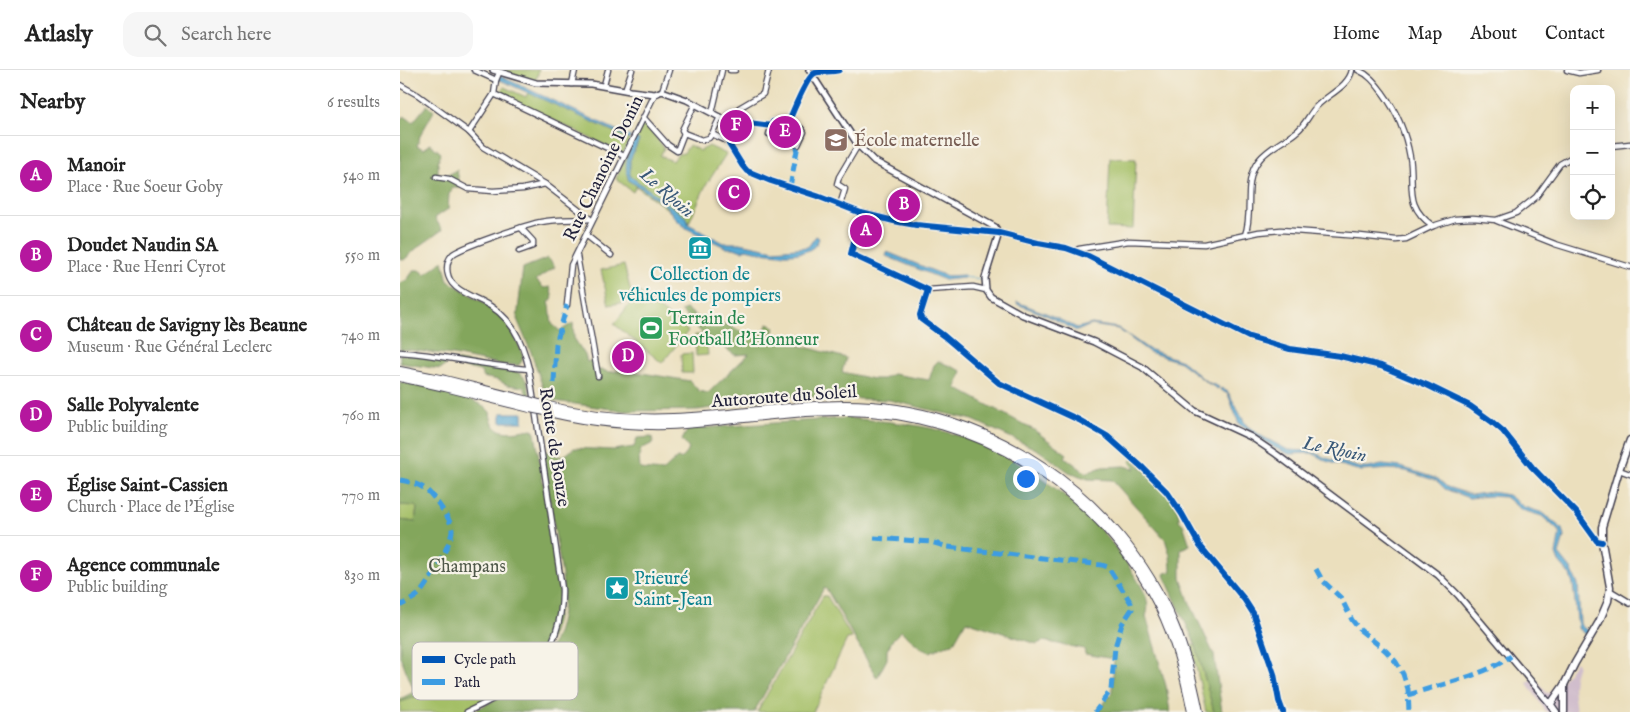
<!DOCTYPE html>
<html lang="en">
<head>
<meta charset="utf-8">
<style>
  :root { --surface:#fff; --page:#f6f6f6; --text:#222; --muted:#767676; --line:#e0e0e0; --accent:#b5179e }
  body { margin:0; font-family:"IM FELL English",serif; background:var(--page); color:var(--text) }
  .controls { position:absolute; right:15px; top:15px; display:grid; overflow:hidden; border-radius:10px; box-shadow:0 5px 20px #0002 }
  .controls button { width:45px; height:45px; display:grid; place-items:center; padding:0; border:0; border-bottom:1px solid var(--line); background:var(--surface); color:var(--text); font:25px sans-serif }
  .you { position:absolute; left:625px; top:408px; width:18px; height:18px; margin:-12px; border:4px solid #fff; border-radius:50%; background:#1a73e8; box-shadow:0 0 0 8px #1a73e833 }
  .badge { display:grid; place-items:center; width:32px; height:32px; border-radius:50%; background:var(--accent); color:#fff; font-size:16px; font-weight:700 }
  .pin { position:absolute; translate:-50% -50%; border:2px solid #fff; box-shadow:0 1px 5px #0006 }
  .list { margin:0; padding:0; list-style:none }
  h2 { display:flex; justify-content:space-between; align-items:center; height:65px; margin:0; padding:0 20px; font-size:21px }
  h2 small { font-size:16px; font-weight:400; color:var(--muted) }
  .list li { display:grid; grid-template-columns:32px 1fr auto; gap:15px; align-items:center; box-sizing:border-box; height:80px; padding:0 20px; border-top:1px solid var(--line) }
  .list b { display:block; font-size:19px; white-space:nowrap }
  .list p { margin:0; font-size:16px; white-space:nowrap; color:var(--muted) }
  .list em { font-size:16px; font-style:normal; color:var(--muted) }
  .icon { flex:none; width:28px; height:28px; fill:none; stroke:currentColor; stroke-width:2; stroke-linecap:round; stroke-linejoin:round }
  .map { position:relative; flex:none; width:1230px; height:642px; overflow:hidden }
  header { display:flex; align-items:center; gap:30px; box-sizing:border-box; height:70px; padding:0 25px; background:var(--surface); border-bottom:1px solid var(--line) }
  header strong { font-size:24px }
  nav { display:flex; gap:28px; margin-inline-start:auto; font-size:18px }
  .search { width:350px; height:45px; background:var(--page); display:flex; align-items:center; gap:12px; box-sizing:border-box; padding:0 18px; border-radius:15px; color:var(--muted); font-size:19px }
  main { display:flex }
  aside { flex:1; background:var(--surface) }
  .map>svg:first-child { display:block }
</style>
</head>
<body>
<header>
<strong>Atlasly</strong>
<div class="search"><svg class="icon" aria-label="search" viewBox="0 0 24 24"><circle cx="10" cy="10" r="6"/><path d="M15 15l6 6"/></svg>Search here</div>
<nav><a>Home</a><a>Map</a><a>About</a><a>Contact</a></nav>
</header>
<main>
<aside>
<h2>Nearby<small>6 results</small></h2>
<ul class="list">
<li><span class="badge">A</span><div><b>Manoir</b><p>Place · Rue Soeur Goby</p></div><em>540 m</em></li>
<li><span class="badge">B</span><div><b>Doudet Naudin SA</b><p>Place · Rue Henri Cyrot</p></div><em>550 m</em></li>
<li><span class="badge">C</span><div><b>Château de Savigny lès Beaune</b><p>Museum · Rue Général Leclerc</p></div><em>740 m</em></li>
<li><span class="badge">D</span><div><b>Salle Polyvalente</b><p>Public building</p></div><em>760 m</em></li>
<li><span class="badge">E</span><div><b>Église Saint-Cassien</b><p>Church · Place de l'Église</p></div><em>770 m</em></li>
<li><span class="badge">F</span><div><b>Agence communale</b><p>Public building</p></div><em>830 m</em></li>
</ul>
</aside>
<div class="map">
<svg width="1230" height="642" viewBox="0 0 1230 642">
  <rect width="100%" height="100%" fill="#f7f3e8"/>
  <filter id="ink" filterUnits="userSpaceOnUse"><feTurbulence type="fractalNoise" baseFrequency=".02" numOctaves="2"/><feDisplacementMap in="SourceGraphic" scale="10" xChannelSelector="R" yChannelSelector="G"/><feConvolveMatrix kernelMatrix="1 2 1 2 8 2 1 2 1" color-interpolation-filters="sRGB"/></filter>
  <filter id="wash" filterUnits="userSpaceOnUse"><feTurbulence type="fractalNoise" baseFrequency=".0096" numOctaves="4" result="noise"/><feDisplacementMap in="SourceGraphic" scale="20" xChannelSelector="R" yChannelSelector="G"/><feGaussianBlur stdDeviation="1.12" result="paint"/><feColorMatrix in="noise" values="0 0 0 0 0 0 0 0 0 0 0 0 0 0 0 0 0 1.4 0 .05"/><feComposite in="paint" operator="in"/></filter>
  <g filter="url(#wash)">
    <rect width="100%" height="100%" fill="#ebdfbd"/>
    <path fill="#d0bdcc" d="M1176,591L1178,594L1174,607L1173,617L1176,642H1146L1127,613L1134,608L1147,623L1155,622Z"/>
    <g fill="#a4bf66" stroke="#637050">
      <path d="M93,0H139L136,10Z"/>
      <path d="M104,17L126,27L128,22L225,67L229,70L223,84L100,24Z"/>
      <path d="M243,50L264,78L260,86L273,91L278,84L284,83L289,75L300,81L309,76L326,84L305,117L287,157L266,138L236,116L233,122L216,109Z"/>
      <path d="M710,88L736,89L733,159L707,158Z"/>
      <path d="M224,195L233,230L239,222L288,261L262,293L214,254L232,231L209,235L201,200Z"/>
      <path d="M295,265H306L308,285L296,286Z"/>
      <path d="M292,283L293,303H282L281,284Z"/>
      <path d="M0,435L15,436L17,437L15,452L0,450Z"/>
      <path d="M423,526H427L452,568L447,569L413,642H357Z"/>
      <path d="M791,574L796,576L814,642H806Z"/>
      <path d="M93,596L114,614L60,642H0V632L16,627V625L55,599L61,608Z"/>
    </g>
    <g fill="#83a65b" stroke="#52644b">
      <path d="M27,35L34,41L20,66L17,76L24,79L30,74L41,83L38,92V104L48,105L57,100L60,118H53L49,124L48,139L35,148L42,160L17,178L4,190L0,189V49L4,46L13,52Z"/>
      <path d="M148,188L155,197L136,210L144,218L150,217L153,229L149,232C152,241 150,245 152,254L160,261L173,253L174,268L185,285L187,292L194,290L196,299L210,302L224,300L290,311L299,321L308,323L349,284L335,285L302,263L281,241L286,239L301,249L305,246L343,262L361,264L368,254L375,257L373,268L446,288L442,302L473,309H483L493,304L529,310L534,295L538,291L562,301L556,318L634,360L667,384L665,387L686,403L702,397L725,396L735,399L730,391L732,389C746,402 781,430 779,450L783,454L790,475L781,479V507L789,531L814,585L822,642H814L796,576L764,505L765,503L770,502L771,499L770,485L765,469L712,410L688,409L669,402L638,380L573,350L489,330L388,326L298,340L225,341L147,330L131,282L117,249L123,198Z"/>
      <path d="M43,191L48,211L88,235L108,253L123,284L122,291L119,295H103L53,285L0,279V213L7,210L14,200H20L25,204Z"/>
      <path d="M0,284L46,289L45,296L40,299L0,293Z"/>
      <path d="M54,290L117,302C127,307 128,314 130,325H127L124,317L107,315L98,310L82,307V304L80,301L54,295Z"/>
      <path d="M0,312C22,315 76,326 90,342C92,368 112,362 132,359L135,363L160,516C160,559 147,586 114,614L93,596L61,608L55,599L16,625V627L0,632V629L12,623L14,620L0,586V450L15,452L17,438L15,436L0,435Z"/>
      <path d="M447,348C483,351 525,354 559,366C625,389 690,437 728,495C737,511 753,528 746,546L766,616L770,642H698L712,622L714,589L685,584L684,579L643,571L637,574L566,551L553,574L544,576L530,582L522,579L501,561L493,569L487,580V589L477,608L427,520L424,518L354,642H72C100,627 132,612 151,587L147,584C162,559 165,534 162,505L142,383L148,381C162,389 162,388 174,378L213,380L234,377L237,368L252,367L253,373L241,379L239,387L240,399L263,401L277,388L281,389L289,379L282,370L288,359Z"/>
    </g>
    <g fill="#58a9d3" stroke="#3d6687">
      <path d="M100,6L214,59L231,67L229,70L226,67L98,9Z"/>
      <path d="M235,68L239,70L230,90V106L287,148L288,154L324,173H340L374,180L408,177L416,166L419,168C414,192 363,183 346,179L342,181L334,178H327L286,158L276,149L265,135L240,117L229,111C223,95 228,83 235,68Z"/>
      <path d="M487,182L546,206L564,205V208L545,210L486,186Z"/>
      <path d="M617,232L648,244L677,258L692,254L718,258L748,279L782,291L807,312L819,317L818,319L809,314L780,292L749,282L718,259L691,255L677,261L646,245L617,234Z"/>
      <path d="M821,318L828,322L846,355L863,367L888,380L911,381L926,388L961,398H968L982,395L1001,397L1038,409L1047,417L1072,425L1091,422L1108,425L1124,437L1143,443L1162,459L1164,467L1159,484L1171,499L1178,515L1180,554L1182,557L1191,562L1188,567L1178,558L1173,514L1170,505L1159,492L1156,484L1160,462L1142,446L1122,440L1105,427L1089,426L1069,428L1045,419L1037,411L1006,401L989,399L961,401L926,391L912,383L889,384L875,378L839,354L828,324L820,320Z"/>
      <rect x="101" y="343" width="22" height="9"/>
    </g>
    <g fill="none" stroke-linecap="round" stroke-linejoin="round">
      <path stroke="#58a9d3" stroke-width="1" d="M562,207L583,209"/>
    </g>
  </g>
  <g filter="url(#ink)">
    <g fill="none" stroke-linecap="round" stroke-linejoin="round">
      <defs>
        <g id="minor">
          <path d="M74,0L96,10"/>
          <path d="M330,0H335"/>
          <path d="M958,0C970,5 976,14 983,23C997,42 1006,64 1010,87C1015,116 1003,135 1033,156"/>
          <path d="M1167,0L1179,3L1198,0"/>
          <path d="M172,14L175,0"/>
          <path d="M0,15L18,25L69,62L83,77L145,114L189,148"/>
          <path d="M204,15L208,0"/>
          <path d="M225,20L232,0"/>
          <path d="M262,21L269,0"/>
          <path d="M94,24L224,86"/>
          <path d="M312,43L322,0"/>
          <path d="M320,47L312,64L329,72"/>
          <path d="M244,48L268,75L277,81L284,63L302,70L309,68L312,64"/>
          <path d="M333,51L339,38L363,24L369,0"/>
          <path d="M383,51L401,58L404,62L398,75L369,64L373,52Z"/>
          <path d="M329,53L333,51L372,56"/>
          <path d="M388,53C392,44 407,6 415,3C419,1 432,2 439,0"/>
          <path d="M69,62L94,24L96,10L99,3"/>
          <path d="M284,63L282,60L295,34"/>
          <path d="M1211,76L1230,74"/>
          <path d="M36,107L49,109L68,119L93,121L123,119L145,114"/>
          <path d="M440,135L445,119L437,114L439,107L458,75"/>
          <path d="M461,143L451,184L528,220L573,217L586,220"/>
          <path d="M1097,151L1155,174L1230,197"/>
          <path d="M186,165L211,185"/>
          <path d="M845,165C854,142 842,111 859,90C869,77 884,72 896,62C906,55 909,43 918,35C929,24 949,16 952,0"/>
          <path d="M119,181L133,176V171L121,158"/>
          <path d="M675,181L679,179L729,171L804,174L859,162L881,160L960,166L996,170L1006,169L1033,156L1055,149L1073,148L1096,150L1116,143L1136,127L1160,94L1174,86"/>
          <path d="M177,186L198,306"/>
          <path d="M528,220L520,245L521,249L544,266L599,313L679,350L707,366L743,398L767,422L782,444L800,476L844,529L853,543L874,604L879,631L883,642"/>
          <path d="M167,235L171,195L255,24"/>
          <path d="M0,282C43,285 85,296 129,299"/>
          <path d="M1219,400L1230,404"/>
          <path d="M67,642C124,616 163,587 162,519L129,299C122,269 110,244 81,231C71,226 59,222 52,213C46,205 45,193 52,185C58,178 129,154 141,152C157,149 174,150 190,149"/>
        </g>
        <g id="tertiary">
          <path d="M93,0L136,13L191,14L230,21L255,24L262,21L287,30L327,51L330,57L329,74L342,95L347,101L371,111L417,126L461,143L494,151L516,155L599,163L638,173L666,178L688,186L849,267L890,279L940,286L981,296L1027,315L1070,336L1091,351L1103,361L1132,397L1176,442L1197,471L1202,472"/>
          <path d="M409,0L458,75L474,91L595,157L599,163"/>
          <path d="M599,163L585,208L586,220L591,227L623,245L694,272L742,297L795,341L851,367L876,384L1038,505L1058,525L1151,635"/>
          <path d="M1210,521L1230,533"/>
        </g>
        <g id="secondary">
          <path d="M1156,642L1151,635L1152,632L1164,615L1175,593L1199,552L1208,531L1210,517L1202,472V457L1220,397L1230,370"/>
          <path d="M1164,642V615"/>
        </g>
        <g id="motorway">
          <path d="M0,301L45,310L129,331"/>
          <path d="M0,307L45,317L130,338"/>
          <path d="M139,334C183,345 228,350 273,348C331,346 387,335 445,335C587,335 719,424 774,555C786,583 793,612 799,642"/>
          <path d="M140,340C182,351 225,356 268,355C328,352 387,340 446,341C578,342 702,419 760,538C776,571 785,606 792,642"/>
        </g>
      </defs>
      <use href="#minor" stroke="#403e4e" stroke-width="7"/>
      <use href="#tertiary" stroke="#403e4e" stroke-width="8"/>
      <use href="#secondary" stroke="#403e4e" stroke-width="9"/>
      <use href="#motorway" stroke="#403e4e" stroke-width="10"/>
      <use href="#minor" stroke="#fff" stroke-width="4.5"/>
      <use href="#tertiary" stroke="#fff" stroke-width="5"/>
      <use href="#secondary" stroke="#fff" stroke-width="6"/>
      <use href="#motorway" stroke="#fff" stroke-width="8"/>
      <defs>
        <g id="motorway-bridge">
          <path d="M129,331L139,334"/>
          <path d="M130,338L140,340"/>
        </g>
      </defs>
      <use href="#motorway-bridge" stroke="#403e4e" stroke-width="10" stroke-linecap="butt"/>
      <use href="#motorway-bridge" stroke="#fff" stroke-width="8"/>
      <g stroke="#3c9ce2" stroke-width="5" stroke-dasharray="10 5" stroke-linecap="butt">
        <path d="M390,117L398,75"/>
        <path d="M154,313L156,274L167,235"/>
        <path d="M0,410C22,414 27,418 40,436C45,443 51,451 52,460C53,471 27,516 19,524C14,529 6,532 0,536"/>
        <path d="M474,468L531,472L548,477L702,495L708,497L731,533L732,539L722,554L715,577L711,620L695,642"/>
        <path d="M916,499L922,510L941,528L952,550L960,560L986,581L996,592L1003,604L1008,619L1009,642"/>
        <path d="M1008,625C1041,614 1084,606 1111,586"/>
      </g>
      <defs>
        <g id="cycleway">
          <path d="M439,0C432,2 419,1 415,3C407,6 392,44 388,53L383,51L373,52L372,56L333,51L329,53V74L342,95L347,101L371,111L417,126L461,143L494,151L516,155L599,163L638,173L666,178L688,186L849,267L890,279L940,286L981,296L1027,315L1070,336L1091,351L1103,361L1132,397L1176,442L1197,471L1202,472"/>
          <path d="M461,143L451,184L528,220L520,245L521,249L544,266L599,313L679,350L707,366L743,398L767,422L782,444L800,476L844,529L853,543L874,604L879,631L883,642"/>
        </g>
      </defs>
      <use href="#cycleway" stroke="#f7f3e8" stroke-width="9"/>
      <use href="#cycleway" stroke="#0057b8" stroke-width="6"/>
    </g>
  </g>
  <defs>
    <symbol id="school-square" viewBox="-11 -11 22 22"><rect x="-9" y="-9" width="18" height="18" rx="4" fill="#8d6e63" stroke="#f7f3e8"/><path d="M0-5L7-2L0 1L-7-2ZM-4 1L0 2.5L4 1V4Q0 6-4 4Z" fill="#fff"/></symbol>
    <symbol id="museum-square" viewBox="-11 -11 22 22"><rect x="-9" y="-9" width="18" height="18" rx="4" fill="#0f9aa8" stroke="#f7f3e8"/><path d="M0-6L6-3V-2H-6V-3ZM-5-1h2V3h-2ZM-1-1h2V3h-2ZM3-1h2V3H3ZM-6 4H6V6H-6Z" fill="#fff"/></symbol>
    <symbol id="stadium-square" viewBox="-11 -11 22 22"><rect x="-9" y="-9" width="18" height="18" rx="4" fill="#2e9e5b" stroke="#f7f3e8"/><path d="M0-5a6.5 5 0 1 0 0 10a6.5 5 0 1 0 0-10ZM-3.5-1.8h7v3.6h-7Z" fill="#fff"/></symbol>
    <symbol id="sight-square" viewBox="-11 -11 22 22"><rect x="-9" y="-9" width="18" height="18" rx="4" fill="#0f9aa8" stroke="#f7f3e8"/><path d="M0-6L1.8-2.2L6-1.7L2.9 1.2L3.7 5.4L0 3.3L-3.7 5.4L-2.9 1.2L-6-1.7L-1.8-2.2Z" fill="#fff"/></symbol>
  </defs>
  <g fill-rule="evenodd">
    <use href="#school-square" x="422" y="56" width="28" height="28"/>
    <use href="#museum-square" x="286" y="164" width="28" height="28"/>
    <use href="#stadium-square" x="237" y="244" width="28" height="28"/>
    <use href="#sight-square" x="203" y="504" width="28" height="28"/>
  </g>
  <g text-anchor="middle" stroke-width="4.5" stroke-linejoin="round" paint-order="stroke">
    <g font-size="18" fill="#785e54" stroke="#f7f3e8" text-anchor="start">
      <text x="454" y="76">École maternelle</text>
    </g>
    <g font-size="18" fill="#22223b" stroke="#f7f3e8">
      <text transform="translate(203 98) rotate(-64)" y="6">Rue Chanoine Donin</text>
      <text transform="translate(384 326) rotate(-4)" y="6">Autoroute du Soleil</text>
      <text transform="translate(155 377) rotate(81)" y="6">Route de Bouze</text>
    </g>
    <g font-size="18" fill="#0d838f" stroke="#f7f3e8">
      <text x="300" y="210">Collection de<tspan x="300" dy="21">véhicules de pompiers</tspan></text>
      <text x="234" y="514" text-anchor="start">Prieuré<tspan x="234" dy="21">Saint-Jean</tspan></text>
    </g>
    <g font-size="18" fill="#27864d" stroke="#f7f3e8" text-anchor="start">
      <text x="268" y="254">Terrain de<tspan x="268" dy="21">Football d'Honneur</tspan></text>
    </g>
    <g font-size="18" fill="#50594a" stroke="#f7f3e8">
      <text x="67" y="502">Champans</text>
    </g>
    <g font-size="19" font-style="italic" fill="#385878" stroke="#f7f3e8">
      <text transform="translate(268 122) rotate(41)" y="7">Le Rhoin</text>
      <text transform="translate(935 378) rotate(12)" y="7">Le Rhoin</text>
    </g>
  </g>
  <rect x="12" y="572" width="166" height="58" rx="8" fill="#f7f3e8" stroke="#b7b4b4" stroke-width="1"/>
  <rect x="22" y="586" width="23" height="7" fill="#0057b8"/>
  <rect x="22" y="609" width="23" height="6" fill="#3c9ce2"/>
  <g font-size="14" fill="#22223b">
    <text x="54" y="594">Cycle path</text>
    <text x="54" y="617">Path</text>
  </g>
</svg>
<div class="controls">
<button>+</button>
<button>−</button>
<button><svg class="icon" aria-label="locate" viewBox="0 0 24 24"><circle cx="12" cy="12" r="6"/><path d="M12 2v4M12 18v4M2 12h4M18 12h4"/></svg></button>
</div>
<div class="you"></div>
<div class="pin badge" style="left:466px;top:161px">A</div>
<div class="pin badge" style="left:504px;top:135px">B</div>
<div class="pin badge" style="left:334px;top:124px">C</div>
<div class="pin badge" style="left:228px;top:287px">D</div>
<div class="pin badge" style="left:385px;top:62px">E</div>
<div class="pin badge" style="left:336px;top:56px">F</div>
</div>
</main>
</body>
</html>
